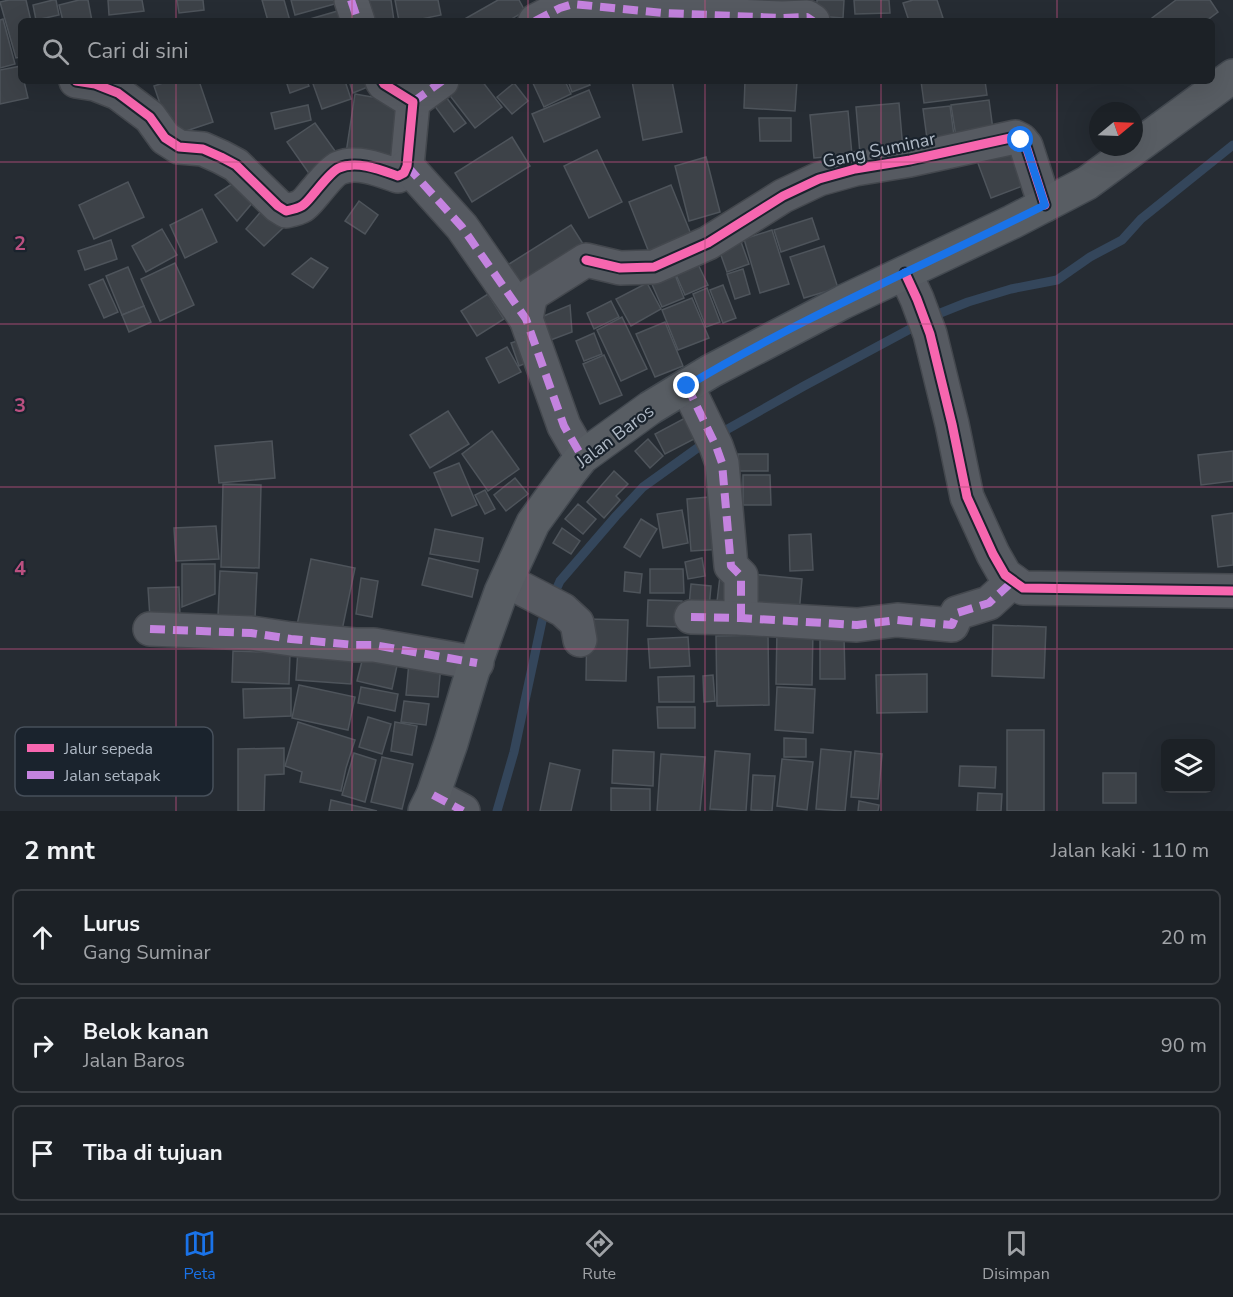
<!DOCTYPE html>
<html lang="id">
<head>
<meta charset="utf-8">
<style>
  :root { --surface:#1c2126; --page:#25292e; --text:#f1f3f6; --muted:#a0a3a7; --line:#3a3e43; --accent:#1a73e8 }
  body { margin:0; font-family:"Nunito Sans",sans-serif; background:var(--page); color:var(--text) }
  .controls { position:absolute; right:18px; bottom:18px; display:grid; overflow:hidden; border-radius:9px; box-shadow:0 6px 24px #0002 }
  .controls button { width:54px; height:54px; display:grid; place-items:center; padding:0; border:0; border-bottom:2px solid var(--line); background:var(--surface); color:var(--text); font:30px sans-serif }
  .compass { position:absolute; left:1089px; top:102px; width:54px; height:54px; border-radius:50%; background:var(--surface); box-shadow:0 6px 24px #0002; rotate:71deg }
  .stop { position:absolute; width:18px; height:18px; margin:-14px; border:4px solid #1a73e8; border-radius:50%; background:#fff }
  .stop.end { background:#1a73e8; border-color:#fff; box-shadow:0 2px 6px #0008 }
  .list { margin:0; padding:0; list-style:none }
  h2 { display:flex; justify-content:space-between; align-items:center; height:78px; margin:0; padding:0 24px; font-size:26px }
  h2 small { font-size:20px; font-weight:400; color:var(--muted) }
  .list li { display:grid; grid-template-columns:39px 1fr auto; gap:18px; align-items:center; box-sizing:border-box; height:96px; margin:0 12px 12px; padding:0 12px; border:2px solid var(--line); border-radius:9px }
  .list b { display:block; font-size:22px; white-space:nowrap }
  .list p { margin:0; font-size:20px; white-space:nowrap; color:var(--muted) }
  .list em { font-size:20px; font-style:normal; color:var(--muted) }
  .icon { flex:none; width:33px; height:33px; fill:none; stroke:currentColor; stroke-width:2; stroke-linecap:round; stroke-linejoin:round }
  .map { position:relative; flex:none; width:1233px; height:811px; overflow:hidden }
  .search { position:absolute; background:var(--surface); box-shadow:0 6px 24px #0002; left:18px; right:18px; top:18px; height:66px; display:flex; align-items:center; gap:15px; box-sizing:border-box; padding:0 21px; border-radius:9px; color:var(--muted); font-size:22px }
  .sheet { height:402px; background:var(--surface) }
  nav { display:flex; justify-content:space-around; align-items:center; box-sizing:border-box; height:84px; border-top:2px solid var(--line); background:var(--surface); font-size:16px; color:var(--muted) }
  nav a { display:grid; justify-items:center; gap:3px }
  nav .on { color:var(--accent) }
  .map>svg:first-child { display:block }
</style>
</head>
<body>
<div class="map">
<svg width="1233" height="811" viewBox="0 0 1233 811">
  <rect width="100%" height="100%" fill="#262c33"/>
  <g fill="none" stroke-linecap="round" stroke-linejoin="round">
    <path stroke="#34465b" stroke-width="9" d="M497,811L514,752L542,621L560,581L616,516L643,487L710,439L804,386L938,314L968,302L1011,289L1057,280L1090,257L1122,240L1141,219L1233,145"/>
  </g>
  <g fill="#3d4248" stroke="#4e545b" stroke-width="1.5">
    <path d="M9,0H26L31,21H21V57L16,58L0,2Z"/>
    <path d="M53,0H56L59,15L36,20L33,5Z"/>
    <path d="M79,0H88L92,21H63L59,5Z"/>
    <path d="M108,0H142L144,11L109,15Z"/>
    <path d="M177,0H203L204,10L179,13Z"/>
    <path d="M262,0H284L290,21H268Z"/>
    <path d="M291,0H342V2L295,15Z"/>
    <path d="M359,0H391L394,21H362Z"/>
    <path d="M395,0H438L441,15L412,21H399Z"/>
    <path d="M498,0H519L525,11L508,21H461Z"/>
    <path d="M817,0H844L843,18L816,16Z"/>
    <path d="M854,0H889L890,13L855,14Z"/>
    <path d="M913,0H937L943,18L934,21H909L903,3Z"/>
    <path d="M1176,0H1210L1218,12L1206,21H1148Z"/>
    <path d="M348,8L352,21H303Z"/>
    <path d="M3,19L15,64L0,68V20Z"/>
    <path d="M21,66V81H24L28,98L0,104V70Z"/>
    <path d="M169,81H199L213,122L171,136L154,86Z"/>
    <path d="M286,81H307L309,86L290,93Z"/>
    <path d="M312,81H345L351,99L322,109Z"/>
    <path d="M349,81H374L375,84L353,93Z"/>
    <path d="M453,81H482L502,107L475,128L444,88Z"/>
    <path d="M532,81H565L571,94L544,107Z"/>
    <path d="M568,81H588L590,85L572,92Z"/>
    <path d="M632,81H672L682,132L643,140Z"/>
    <path d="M745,81H797L795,111L744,108Z"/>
    <path d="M921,81H985L987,95L924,103Z"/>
    <path d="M514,83L528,101L512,114L497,97Z"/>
    <path d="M439,88L466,123L454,132L428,97Z"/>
    <path d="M589,90L600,117L544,142L532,114Z"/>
    <path d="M355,94L407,103L398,161L346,153Z"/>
    <path d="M989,100L994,137L957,143L951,105Z"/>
    <path d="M899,103L903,150L860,154L856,107Z"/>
    <path d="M308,105L311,120L275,129L271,113Z"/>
    <path d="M950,106L955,143L928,146L923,109Z"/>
    <path d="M848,111L852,155L814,158L810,115Z"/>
    <path d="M759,118H791V141H760Z"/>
    <path d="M315,123L343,162L315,182L287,142Z"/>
    <path d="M512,137L530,166L472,202L455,173Z"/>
    <path d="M1012,144L1028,184L991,198L976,158Z"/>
    <path d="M597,150L622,202L589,218L564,166Z"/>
    <path d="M706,157L720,212L689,221L675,166Z"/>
    <path d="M128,182L144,217L94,239L79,205Z"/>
    <path d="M235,182L254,201L237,221L215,195Z"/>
    <path d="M671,185L695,244L652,260L629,202Z"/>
    <path d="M359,201L378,215L365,234L345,221Z"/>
    <path d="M264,208L284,227L264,246L246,229Z"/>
    <path d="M202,209L217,242L185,258L170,225Z"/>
    <path d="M812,218L819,239L781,252L774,230Z"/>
    <path d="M571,225L585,247L521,288L506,266Z"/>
    <path d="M162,229L177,255L146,272L132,246Z"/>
    <path d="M772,230L789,284L760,293L744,239Z"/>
    <path d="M740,239L749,264L727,272L718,247Z"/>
    <path d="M111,240L117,259L85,270L78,251Z"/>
    <path d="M824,246L838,288L804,298L790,257Z"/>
    <path d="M311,258L328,268L313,288L292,274Z"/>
    <path d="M695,258L708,285L685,295L673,268Z"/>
    <path d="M175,263L194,305L160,321L141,279Z"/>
    <path d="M128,267L144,306L122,315L106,276Z"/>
    <path d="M743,269L750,294L735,299L727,274Z"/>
    <path d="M674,272L684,298L662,307L651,282Z"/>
    <path d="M103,279L118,312L104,318L89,285Z"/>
    <path d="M647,283L661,309L631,326L616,299Z"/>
    <path d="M723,285L736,318L723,323L710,290Z"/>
    <path d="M707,288L720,322L706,327L693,294Z"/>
    <path d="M488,294L504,319L477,336L461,311Z"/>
    <path d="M692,298L709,338L678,350L662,310Z"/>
    <path d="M611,301L619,317L594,329L587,313Z"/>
    <path d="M570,305L572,332L548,341L539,318Z"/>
    <path d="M144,306L151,322L129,332L122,315Z"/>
    <path d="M622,317L647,369L621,381L597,330Z"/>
    <path d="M665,322L683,366L655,377L636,334Z"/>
    <path d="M594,333L602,354L584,361L576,341Z"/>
    <path d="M523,339L531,361L519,366L511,343Z"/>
    <path d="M507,347L521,372L499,383L486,358Z"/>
    <path d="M604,355L622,395L600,404L583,364Z"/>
    <path d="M448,411L469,444L430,468L410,435Z"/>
    <path d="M687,417L698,437L665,454L655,434Z"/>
    <path d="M492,431L519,469L488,491L462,454Z"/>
    <path d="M648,439L663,456L650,468L635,451Z"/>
    <path d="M272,441L275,478L219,483L215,446Z"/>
    <path d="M1233,451V481L1201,485L1198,455Z"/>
    <rect x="738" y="454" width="30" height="17"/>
    <path d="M459,463L477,505L452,516L434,473Z"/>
    <path d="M614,471L628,484L616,496L620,500L604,518L587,502Z"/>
    <path d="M743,475H770L771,505H743Z"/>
    <path d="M515,478L528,494L506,511L494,495Z"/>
    <path d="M223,484L261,485L259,568L221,567Z"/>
    <path d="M485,490L495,509L485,514L475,495Z"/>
    <path d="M719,496L724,549L691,551L687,499Z"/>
    <path d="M578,504L596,519L583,534L565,519Z"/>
    <path d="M682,510L688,543L663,548L657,514Z"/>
    <path d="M1233,513V565L1218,567L1212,516Z"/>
    <path d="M641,519L657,529L640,557L624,547Z"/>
    <path d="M216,526L219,559L176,561L174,528Z"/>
    <path d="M562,528L580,541L571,554L553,543Z"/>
    <path d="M435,529L483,538L479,562L430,554Z"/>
    <path d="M811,534L813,570L790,571L789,535Z"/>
    <path d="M429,558L478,570L472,597L422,585Z"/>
    <path d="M702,558L705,576L688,579L685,562Z"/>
    <path d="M311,559L355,568L341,635L297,625Z"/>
    <path d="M182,564H215V594L182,607Z"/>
    <path d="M650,569H683L684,593H650Z"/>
    <path d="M220,571L257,573L255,618L218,616Z"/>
    <path d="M625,572L642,574L640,593L624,591Z"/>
    <path d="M751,574L802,579L799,614L748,609Z"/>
    <path d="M720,576L736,577L731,612L716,610Z"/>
    <path d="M361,578L378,581L372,617L356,614Z"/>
    <path d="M691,584L711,586L709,608L689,606Z"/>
    <path d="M179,587L180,617L150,618L148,588Z"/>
    <path d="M648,600L682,601V627L647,626Z"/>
    <path d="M587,619L628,620L626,681L586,680Z"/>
    <path d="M993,625L1046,627L1044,678L992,676Z"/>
    <path d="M777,629L813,630L812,685L776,684Z"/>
    <path d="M768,635L769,705L717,706L716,636Z"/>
    <path d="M820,636H844L845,679H820Z"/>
    <path d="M688,637L690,666L650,668L648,639Z"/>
    <path d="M298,649L353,653L351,684L296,680Z"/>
    <path d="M233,651L290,653L289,684L232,682Z"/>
    <path d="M364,653L398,661L392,689L357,681Z"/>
    <path d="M409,662L441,665L438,697L406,695Z"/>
    <path d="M927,674V712L877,713L876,675Z"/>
    <path d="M713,675L715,701L704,702L703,676Z"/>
    <path d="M694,676V702H659L658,677Z"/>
    <path d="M299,685L355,697L348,730L292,718Z"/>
    <path d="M361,687L398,694L395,711L358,703Z"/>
    <path d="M777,687L815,689L813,733L775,730Z"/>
    <path d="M291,688V716L244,718L243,689Z"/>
    <path d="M404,701L429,704L426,725L401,722Z"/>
    <path d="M657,707H695V728H658Z"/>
    <path d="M368,717L391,724L382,754L359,747Z"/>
    <path d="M298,722L355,740L346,768L341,791L300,782L302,772L285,766Z"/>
    <path d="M395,722L417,726L412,755L391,751Z"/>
    <rect x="1007" y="730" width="37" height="81"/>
    <path d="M784,738L806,739V757H784Z"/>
    <path d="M284,748V774L265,775L264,811H238V749Z"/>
    <path d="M821,749L851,752L845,811L816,809Z"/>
    <path d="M613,750L654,752L653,786L612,783Z"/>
    <path d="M715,751L750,754L746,811L710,809Z"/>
    <path d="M855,751L882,754L878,799L851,797Z"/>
    <path d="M354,753L376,760L365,802L342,795Z"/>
    <path d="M661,754L705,757L700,811H657Z"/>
    <path d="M382,757L413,764L402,809L371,802Z"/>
    <path d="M782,759L813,762L807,810L777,806Z"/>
    <path d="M550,763L580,770L571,811H540Z"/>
    <path d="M960,766L996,767L995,788L959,786Z"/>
    <rect x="1103" y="773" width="33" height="30"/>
    <path d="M753,775L775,776L772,811L751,810Z"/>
    <path d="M611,788L650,789V811H611Z"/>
    <path d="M978,793L1002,794L1001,811H977Z"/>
    <path d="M331,800L377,811H329Z"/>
    <path d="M859,801L879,805L878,811H858Z"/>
  </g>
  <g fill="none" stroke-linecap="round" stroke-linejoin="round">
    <defs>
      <g id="minor">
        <path d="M351,0L358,21"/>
        <path d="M535,21L560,8L573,4L664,13L782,18L807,17L813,21"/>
        <path d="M76,81L95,84L118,93L150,117L165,138L179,147L203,149L221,157L236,165L278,206L286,211C305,207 304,205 316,191C321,185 332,171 339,168C357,160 381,170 398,176L404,173L407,166L413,102L384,84L382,81"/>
        <path d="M413,102L442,81"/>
        <path d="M407,166L462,227L526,319L564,426L582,457"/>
        <path d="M905,273L917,299L930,334L952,424L967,497L993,554L1005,575L1023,588L1233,591"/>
        <path d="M526,319L529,303L532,294L586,260L620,268L654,267L708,243L783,196L819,179L855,169L910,160L1015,137L1021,140L1026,146L1045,205"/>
        <path d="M687,386L716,446L722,463L731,566L741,576V618"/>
        <path d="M507,581L563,610L577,623L580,640"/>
        <path d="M691,617L741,618L857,625L897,620L952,625L957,613L989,603L1013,581"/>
        <path d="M150,629L251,633L291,639L355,645H374L477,663"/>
        <path d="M433,795L463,811"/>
      </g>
      <path id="major" d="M425,811L433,795L451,743L472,673L501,592L533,523L570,472L582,457L650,408L711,371L843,302L1012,222L1087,183L1233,76"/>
    </defs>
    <use href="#minor" stroke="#44484e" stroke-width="36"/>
    <use href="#major" stroke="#434950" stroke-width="36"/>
    <use href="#minor" stroke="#565a61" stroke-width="33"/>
    <use href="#major" stroke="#585d63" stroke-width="33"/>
    <g stroke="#c483df" stroke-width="8" stroke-dasharray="15 8" stroke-linecap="butt">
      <path d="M351,0L358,21"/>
      <path d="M535,21L560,8L573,4L664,13L782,18L807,17L813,21"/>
      <path d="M413,102L442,81"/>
      <path d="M407,166L462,227L526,319L564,426L582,457"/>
      <path d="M687,386L716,446L722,463L731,566L741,576V618"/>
      <path d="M691,617L741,618L857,625L897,620L952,625L957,613L989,603L1013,581"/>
      <path d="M150,629L251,633L291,639L355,645H374L477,663"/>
      <path d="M433,795L463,811"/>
    </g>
    <defs>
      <g id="cycleway">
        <path d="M76,81L95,84L118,93L150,117L165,138L179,147L203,149L221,157L236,165L278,206L286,211C305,207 304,205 316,191C321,185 332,171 339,168C357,160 381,170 398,176L404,173L407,166L413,102L384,84L382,81"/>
        <path d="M586,260L620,268L654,267L708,243L783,196L819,179L855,169L910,160L1015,137L1021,140L1026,146L1045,205"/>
        <path d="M905,273L917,299L930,334L952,424L967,497L993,554L1005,575L1023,588L1233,591"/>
      </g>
    </defs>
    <use href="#cycleway" stroke="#1a232d" stroke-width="13"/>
    <use href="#cycleway" stroke="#f766af" stroke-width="9"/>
  </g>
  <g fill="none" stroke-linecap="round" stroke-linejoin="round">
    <path stroke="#1a73e8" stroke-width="8" d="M687,386C801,317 926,265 1045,205L1026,146L1021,140"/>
  </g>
  <path fill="none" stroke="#bb5080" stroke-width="1.5" stroke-opacity="0.55" d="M176,0V21M352,0V21M528,0V21M705,0V21M881,0V21M1057,0V21M176,81V811M352,81V811M528,81V811M705,81V811M881,81V811M1057,81V811M0,162H1233M0,324H1233M0,487H1233M0,649H1233"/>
  <g text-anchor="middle" stroke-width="4.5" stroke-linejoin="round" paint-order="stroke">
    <g font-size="18" fill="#afb9c5" stroke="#1a232d">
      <text transform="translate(879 150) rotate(-12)" y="6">Gang Suminar</text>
      <text transform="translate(615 436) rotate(-37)" y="6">Jalan Baros</text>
    </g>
  </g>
  <rect x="15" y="727" width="198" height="69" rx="9" fill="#1a232d" stroke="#47505b" stroke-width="1.5"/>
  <rect x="27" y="744" width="27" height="8" fill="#f766af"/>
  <rect x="27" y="771" width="27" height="8" fill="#c483df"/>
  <g font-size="16" fill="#afb9c5">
    <text x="64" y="754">Jalur sepeda</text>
    <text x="64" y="781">Jalan setapak</text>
  </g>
  <g font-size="20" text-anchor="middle" font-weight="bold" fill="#bb5080" stroke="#1a232d" stroke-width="4.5" stroke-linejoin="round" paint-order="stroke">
    <text x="20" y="250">2</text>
    <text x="20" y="412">3</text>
    <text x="20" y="575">4</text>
  </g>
</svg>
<div class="controls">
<button><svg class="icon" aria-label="layers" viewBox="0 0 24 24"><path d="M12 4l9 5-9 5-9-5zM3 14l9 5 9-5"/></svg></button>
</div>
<svg class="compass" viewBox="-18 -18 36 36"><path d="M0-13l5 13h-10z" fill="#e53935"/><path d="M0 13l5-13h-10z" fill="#a0a3a7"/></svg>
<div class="stop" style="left:1021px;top:140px"></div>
<div class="stop end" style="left:687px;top:386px"></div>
<div class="search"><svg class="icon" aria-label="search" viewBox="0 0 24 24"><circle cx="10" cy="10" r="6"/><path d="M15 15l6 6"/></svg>Cari di sini</div>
</div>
<section class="sheet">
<h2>2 mnt<small>Jalan kaki · 110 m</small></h2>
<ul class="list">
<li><svg class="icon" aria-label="ahead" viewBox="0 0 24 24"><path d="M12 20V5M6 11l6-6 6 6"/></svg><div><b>Lurus</b><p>Gang Suminar</p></div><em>20 m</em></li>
<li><svg class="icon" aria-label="right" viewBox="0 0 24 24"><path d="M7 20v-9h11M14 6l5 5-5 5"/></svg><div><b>Belok kanan</b><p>Jalan Baros</p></div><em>90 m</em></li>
<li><svg class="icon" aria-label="arrive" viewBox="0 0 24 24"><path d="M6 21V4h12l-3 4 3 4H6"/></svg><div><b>Tiba di tujuan</b></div></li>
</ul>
</section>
<nav>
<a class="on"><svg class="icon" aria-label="map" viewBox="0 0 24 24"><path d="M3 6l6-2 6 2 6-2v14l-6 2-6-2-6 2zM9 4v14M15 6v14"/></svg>Peta</a>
<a><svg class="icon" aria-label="directions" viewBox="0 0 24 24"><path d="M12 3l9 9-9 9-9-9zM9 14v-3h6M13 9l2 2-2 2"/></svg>Rute</a>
<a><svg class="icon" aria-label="saved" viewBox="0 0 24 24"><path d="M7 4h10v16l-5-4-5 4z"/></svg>Disimpan</a>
</nav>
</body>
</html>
